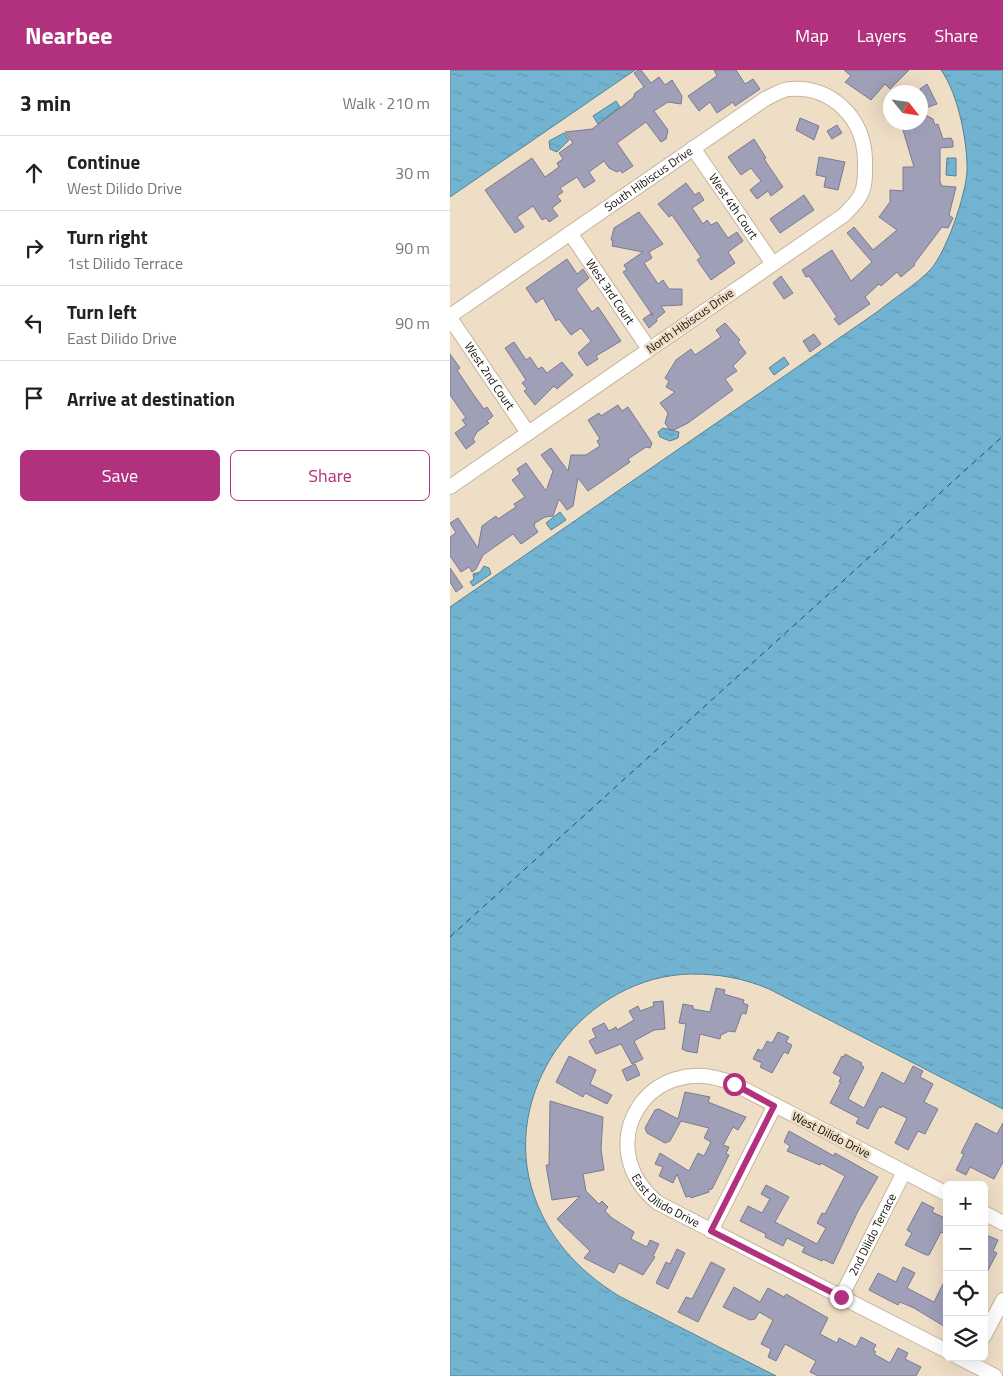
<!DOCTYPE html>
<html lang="en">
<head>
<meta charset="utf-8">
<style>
  :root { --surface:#fff; --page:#f6f6f6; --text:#222; --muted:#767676; --line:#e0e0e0; --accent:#b1317e }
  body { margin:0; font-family:"Titillium Web",sans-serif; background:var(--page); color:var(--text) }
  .controls { position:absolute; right:15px; bottom:15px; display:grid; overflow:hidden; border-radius:8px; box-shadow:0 5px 20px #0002 }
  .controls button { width:45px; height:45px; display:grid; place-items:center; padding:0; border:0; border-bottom:1px solid var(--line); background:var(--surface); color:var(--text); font:25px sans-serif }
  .compass { position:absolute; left:433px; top:15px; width:45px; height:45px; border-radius:50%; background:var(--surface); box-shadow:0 5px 20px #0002; rotate:120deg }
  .stop { position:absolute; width:15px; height:15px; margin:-11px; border:4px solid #b1317e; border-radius:50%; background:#fff }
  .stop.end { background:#b1317e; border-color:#fff; box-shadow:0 1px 5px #0008 }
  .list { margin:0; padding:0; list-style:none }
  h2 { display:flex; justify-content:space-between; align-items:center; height:65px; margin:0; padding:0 20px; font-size:21px }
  h2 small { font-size:16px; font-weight:400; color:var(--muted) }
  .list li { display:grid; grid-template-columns:32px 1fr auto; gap:15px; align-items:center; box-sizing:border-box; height:75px; padding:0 20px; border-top:1px solid var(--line) }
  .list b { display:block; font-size:19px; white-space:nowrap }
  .list p { margin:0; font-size:16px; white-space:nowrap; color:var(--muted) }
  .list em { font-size:16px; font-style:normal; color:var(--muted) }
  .actions { display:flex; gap:10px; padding:15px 20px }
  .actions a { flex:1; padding:11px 0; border:1px solid var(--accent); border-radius:8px; text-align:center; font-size:18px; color:var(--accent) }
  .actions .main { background:var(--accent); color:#fff }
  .icon { flex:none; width:28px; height:28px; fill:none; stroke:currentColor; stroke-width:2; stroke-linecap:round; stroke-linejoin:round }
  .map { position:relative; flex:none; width:553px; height:1306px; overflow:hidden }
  header { display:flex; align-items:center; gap:30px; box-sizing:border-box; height:70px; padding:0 25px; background:var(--accent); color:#fff }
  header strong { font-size:24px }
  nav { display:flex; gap:28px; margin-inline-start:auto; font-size:18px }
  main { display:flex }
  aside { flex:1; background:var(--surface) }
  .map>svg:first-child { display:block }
</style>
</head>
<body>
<header>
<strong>Nearbee</strong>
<nav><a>Map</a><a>Layers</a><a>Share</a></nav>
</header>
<main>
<aside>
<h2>3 min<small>Walk · 210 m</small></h2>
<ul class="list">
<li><svg class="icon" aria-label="ahead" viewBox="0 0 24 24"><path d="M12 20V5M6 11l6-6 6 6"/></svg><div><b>Continue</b><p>West Dilido Drive</p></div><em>30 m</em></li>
<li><svg class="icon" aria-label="right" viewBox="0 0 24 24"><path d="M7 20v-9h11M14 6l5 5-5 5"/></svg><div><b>Turn right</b><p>1st Dilido Terrace</p></div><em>90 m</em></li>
<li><svg class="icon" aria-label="left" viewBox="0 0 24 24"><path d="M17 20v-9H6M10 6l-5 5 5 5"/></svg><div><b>Turn left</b><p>East Dilido Drive</p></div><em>90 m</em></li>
<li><svg class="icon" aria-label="arrive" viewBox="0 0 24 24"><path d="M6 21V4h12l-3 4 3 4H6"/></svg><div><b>Arrive at destination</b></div></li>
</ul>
<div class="actions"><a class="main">Save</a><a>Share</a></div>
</aside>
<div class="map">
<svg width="553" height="1306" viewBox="0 0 553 1306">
  <defs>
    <pattern id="water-ripples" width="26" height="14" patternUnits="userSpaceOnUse" patternTransform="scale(1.25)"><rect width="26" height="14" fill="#72b3d1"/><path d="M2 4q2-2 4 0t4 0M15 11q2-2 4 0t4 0" fill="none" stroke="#6299b2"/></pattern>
  </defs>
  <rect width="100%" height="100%" fill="#efdec6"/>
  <g fill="url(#water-ripples)" stroke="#568294">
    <path d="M0,0H185L0,127Z"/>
    <path d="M491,0H553V1039L319,919C293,908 269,904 241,904C137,906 53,1014 81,1116C95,1165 127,1200 169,1226L326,1306H0V537L427,242C444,228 466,215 481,199C497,180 515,127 517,102C518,73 508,23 491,0Z"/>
    <path d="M166,31L170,37L148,54L143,46Z"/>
    <path d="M114,63L119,70L107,82L100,79L99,71Z"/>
    <path d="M497,88H506V106L496,105Z"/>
    <path d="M334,287L339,294L324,305L319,298Z"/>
    <path d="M213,358L229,362L228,368L220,371L210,367L208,362Z"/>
    <path d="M110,442L116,450L101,460L96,453Z"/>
    <path d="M34,496L39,498L41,504L23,516L20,512L24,509L23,504L30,502Z"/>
  </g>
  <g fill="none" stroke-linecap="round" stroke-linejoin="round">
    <path stroke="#1a4f65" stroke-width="1" stroke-dasharray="6 5" stroke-linecap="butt" d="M0,867L553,366"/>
  </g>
  <g fill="#9f9fb8" stroke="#7a7a92">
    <path d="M188,0H191L201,13L209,7L215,15L222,10L232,26L231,34L218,32L204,41L218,60L216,69L211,72L196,52L167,73L183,96L172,103L170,100L167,102L159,98L154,91L139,102L145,111L134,118L127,107L110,118L113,122L107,126L111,131L102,138L108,146L99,152L96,148L92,150L83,136L67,147L74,157L65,163L35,120L82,88L95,107L109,97L107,93L113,89L109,83L123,73L115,62L142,59L183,28L185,23L194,17L184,3Z"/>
    <path d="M264,0H286L295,14L303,9L310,19L285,36L283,32L267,43L260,32L249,41L238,26L267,6Z"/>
    <path d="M394,0H459L440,19L435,14L421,30L395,12L401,6Z"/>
    <path d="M477,14L487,34L470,40V19Z"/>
    <path d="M470,42L483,49L485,55L488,54L493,69L501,68L503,72V77L490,78V112L492,116L506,117L499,145L503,148L498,158L492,157L464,194L465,195L451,207L447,202L431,216L429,214L415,227L420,234L389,255L384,249L387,247L359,206L356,207L352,200L382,180L401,211L422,192L397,163L404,157L423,180L447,160L429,147L440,132V120L453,121V97H464L452,57L470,52Z"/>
    <path d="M350,48L369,56L364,70L346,60Z"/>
    <path d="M387,55L392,63L382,69L377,61Z"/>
    <path d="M304,69L316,88L314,89L333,117L321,126L318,121L307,129L300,120L311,111L301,98L291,105L278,87Z"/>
    <path d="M369,87L395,92L388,120L374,117L376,107L366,105Z"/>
    <path d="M236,113L245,125L249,122L254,130L242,138L253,154L257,150L261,155L267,152L278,168L287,162L293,171L278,182L285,193L261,210L247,190L251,187L222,145L219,147L208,134Z"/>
    <path d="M354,125L364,140L330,163L320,149Z"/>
    <path d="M189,142L213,174L199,182L202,188L194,193L208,214L213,210L219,219H232V235L211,236L215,242L206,249L207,251L199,258L193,249L202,243L203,246L173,202L177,200L174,195L193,182L162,176L163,171L161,170L164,158Z"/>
    <path d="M117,189L127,204L133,199L139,208L126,219L142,242L148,237L171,271L146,286L148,289L137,296L128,283L141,271L131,258L121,265L109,249L106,251L93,228L86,233L76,218Z"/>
    <path d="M331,206L343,223L334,229L323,213Z"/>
    <path d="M275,253L290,270L288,272L296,283L283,296L287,301L275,309L283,320L238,353L224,360L219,359L215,353L218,343L210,333L225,322L216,317L219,311L215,308L226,290L241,279L245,285L271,267L266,260Z"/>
    <path d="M364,264L371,274L360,282L353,271Z"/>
    <path d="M64,272L76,290L80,287L88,299L92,297L97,303L112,292L123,305L107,319L104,316L85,335L74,321L77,319L72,313L76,310L55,278Z"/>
    <path d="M0,284L10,298L7,300L23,324L34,339L37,337L43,346L37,351L39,353L27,362L23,369L25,372L16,379L5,363L16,355L12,350L16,348L0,325Z"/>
    <path d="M168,335L172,341L178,337L202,373L200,378L196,377L178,389L180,392L138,421L128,408L123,436L117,440L109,429L103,446L95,447L85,453L84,456L88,462L71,474L63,464L33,485L26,499L22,502L19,497L11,502L0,486V467L6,463L0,453L8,448L28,478L32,456L46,446L48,449L66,437L64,434L75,427L62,410L70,404L67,399L76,393L96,421L103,401L91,385L101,378L118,401L121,385H136L150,376L147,371L150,369L138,350L149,343L151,346Z"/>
    <path d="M0,498L13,517L6,522L0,512Z"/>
    <path d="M266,918L275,920L274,924L294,930L293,933L298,935L296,944L292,943L285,962L279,961L271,965L270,969L250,964L247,983L236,981L232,979L236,954L229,953L233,934L243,936V939L260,942Z"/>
    <path d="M213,931L215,959L204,960L184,971L193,989L182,994L171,974L146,984L139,971L146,967L142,959L154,953L159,961L166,957L167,960L184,950L179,941L188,936L190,941L204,936L203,932Z"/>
    <path d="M328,962L339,967L336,972L342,975L338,984L334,982L322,1003L310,997L312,993L303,989L308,979L312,981L317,971L322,973Z"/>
    <path d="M395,984L412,993L411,995L414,997L398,1029L414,1038L432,1002L454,1014L463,996L473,1001L470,1007L483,1014L474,1032L488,1039L475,1064L468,1061L458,1080L445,1073L457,1048L432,1036L431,1038L429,1037L418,1059L406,1053L409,1048L380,1033L391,1012H389L391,1007L383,1003L392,986L394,987Z"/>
    <path d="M119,986L146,1000L140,1014L162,1025L157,1034L135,1023L133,1027L106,1012Z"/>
    <path d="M185,994L190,1005L177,1011L172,1000Z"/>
    <path d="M235,1022L260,1027L258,1032L296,1047L288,1060L283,1057L273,1075L279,1077L276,1084L279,1085L262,1119L258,1120L259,1122L241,1128L240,1126L236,1127L227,1104L223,1113L209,1106L213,1097L205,1094L210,1083L239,1101L248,1083L254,1086L261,1072L254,1068L259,1058L231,1051L220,1071L215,1073L197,1063L195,1058L205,1040L209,1039L228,1049Z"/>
    <path d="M100,1031L153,1047L151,1079L154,1100L133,1104L136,1121L149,1134L152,1131L158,1137L155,1141L162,1148L184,1162L181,1169L197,1177L200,1170L209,1174L203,1186L205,1187L193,1205L169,1193L164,1203L134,1188L140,1181L107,1149L130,1126L102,1130L96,1095H99Z"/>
    <path d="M526,1053L547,1064L553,1053V1092L544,1109L520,1097L516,1105L506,1100L514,1084L511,1083Z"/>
    <path d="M339,1061L384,1086L385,1083L428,1107L408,1141L383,1194L373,1189L372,1191L352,1182L355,1177L337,1168L333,1176L315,1167L316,1164L290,1151L298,1136L312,1143L320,1129L311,1124L316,1115L339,1127L325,1152L367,1174L376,1158L367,1153L372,1143L375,1144L395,1106L371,1093L370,1095L337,1081L340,1076L334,1072Z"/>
    <path d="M472,1132L484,1138L482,1142L497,1149L494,1163L491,1162L479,1185H476L455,1175L462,1163L457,1160Z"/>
    <path d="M534,1164L548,1170L543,1181L547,1183L534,1208Z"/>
    <path d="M227,1179L235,1183L218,1219L206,1213L216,1192L220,1194Z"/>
    <path d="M261,1192L275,1199L248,1252L228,1242L236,1227L242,1229Z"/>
    <path d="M453,1197L465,1203L457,1218L484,1232L497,1206V1258L464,1238L450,1232L448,1235L419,1220L428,1203L446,1212Z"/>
    <path d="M284,1217L310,1232L318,1218L334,1227L336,1224L378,1248L370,1264L387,1273L389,1268L406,1277L411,1267L426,1275L423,1280L426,1282L424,1284L440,1293L448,1278L458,1283L455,1289L471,1297L466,1306H368L360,1302L366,1291L335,1274L326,1291L318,1287L321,1279L311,1274L323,1250L309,1242L305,1249L300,1250L273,1237Z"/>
  </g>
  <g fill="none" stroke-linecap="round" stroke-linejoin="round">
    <defs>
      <g id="minor">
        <path id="s1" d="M243,78L323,194"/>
        <path id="s2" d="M120,163L199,279"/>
        <path id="s3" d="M0,246L315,29C322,26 332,19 340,19C382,16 414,48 415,90C415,100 416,115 411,124C408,132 399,139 394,145L0,417"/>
        <path id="s4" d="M0,248L78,363"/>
        <path id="s5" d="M497,1124L284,1014C199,977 138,1076 208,1133L497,1281"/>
        <path d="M534,1143L553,1153"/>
        <path d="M261,1161L325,1035"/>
        <path id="s6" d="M391,1227L454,1102"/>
        <path d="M534,1266L553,1230"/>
        <path d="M508,1287L545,1306"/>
      </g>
    </defs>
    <use href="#minor" stroke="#c5b59e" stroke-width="16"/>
    <use href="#minor" stroke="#fff" stroke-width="14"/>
  </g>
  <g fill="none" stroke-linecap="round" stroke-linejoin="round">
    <path stroke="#b1317e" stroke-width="6" d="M284,1014L324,1036L261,1161L391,1227"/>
  </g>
  <g text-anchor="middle" stroke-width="5" stroke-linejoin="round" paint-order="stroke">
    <g font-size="12" fill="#150f07" stroke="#efdec6">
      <text dy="4" stroke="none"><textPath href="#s3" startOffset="241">South Hibiscus Drive</textPath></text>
      <text dy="4" stroke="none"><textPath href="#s1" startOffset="71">West 4th Court</textPath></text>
      <text dy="4" stroke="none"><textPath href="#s2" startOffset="71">West 3rd Court</textPath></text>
      <text transform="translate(240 251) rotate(-35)" y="4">North Hibiscus Drive</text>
      <text dy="4" stroke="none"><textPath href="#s4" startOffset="70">West 2nd Court</textPath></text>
      <text transform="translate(381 1065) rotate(27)" y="4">West Dilido Drive</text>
      <text dy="4" stroke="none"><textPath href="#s5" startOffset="459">East Dilido Drive</textPath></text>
      <text dy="4" stroke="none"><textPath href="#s6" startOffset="70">2nd Dilido Terrace</textPath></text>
    </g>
  </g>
</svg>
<div class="controls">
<button>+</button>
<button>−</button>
<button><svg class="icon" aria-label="locate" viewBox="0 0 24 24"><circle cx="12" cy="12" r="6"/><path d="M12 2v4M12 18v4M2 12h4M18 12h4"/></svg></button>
<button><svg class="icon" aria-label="layers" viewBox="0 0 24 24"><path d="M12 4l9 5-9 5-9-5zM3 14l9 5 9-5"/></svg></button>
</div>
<svg class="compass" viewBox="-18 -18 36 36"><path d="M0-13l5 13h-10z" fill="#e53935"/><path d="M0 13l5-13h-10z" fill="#767676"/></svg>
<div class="stop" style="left:284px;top:1014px"></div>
<div class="stop end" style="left:391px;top:1227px"></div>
</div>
</main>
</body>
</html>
